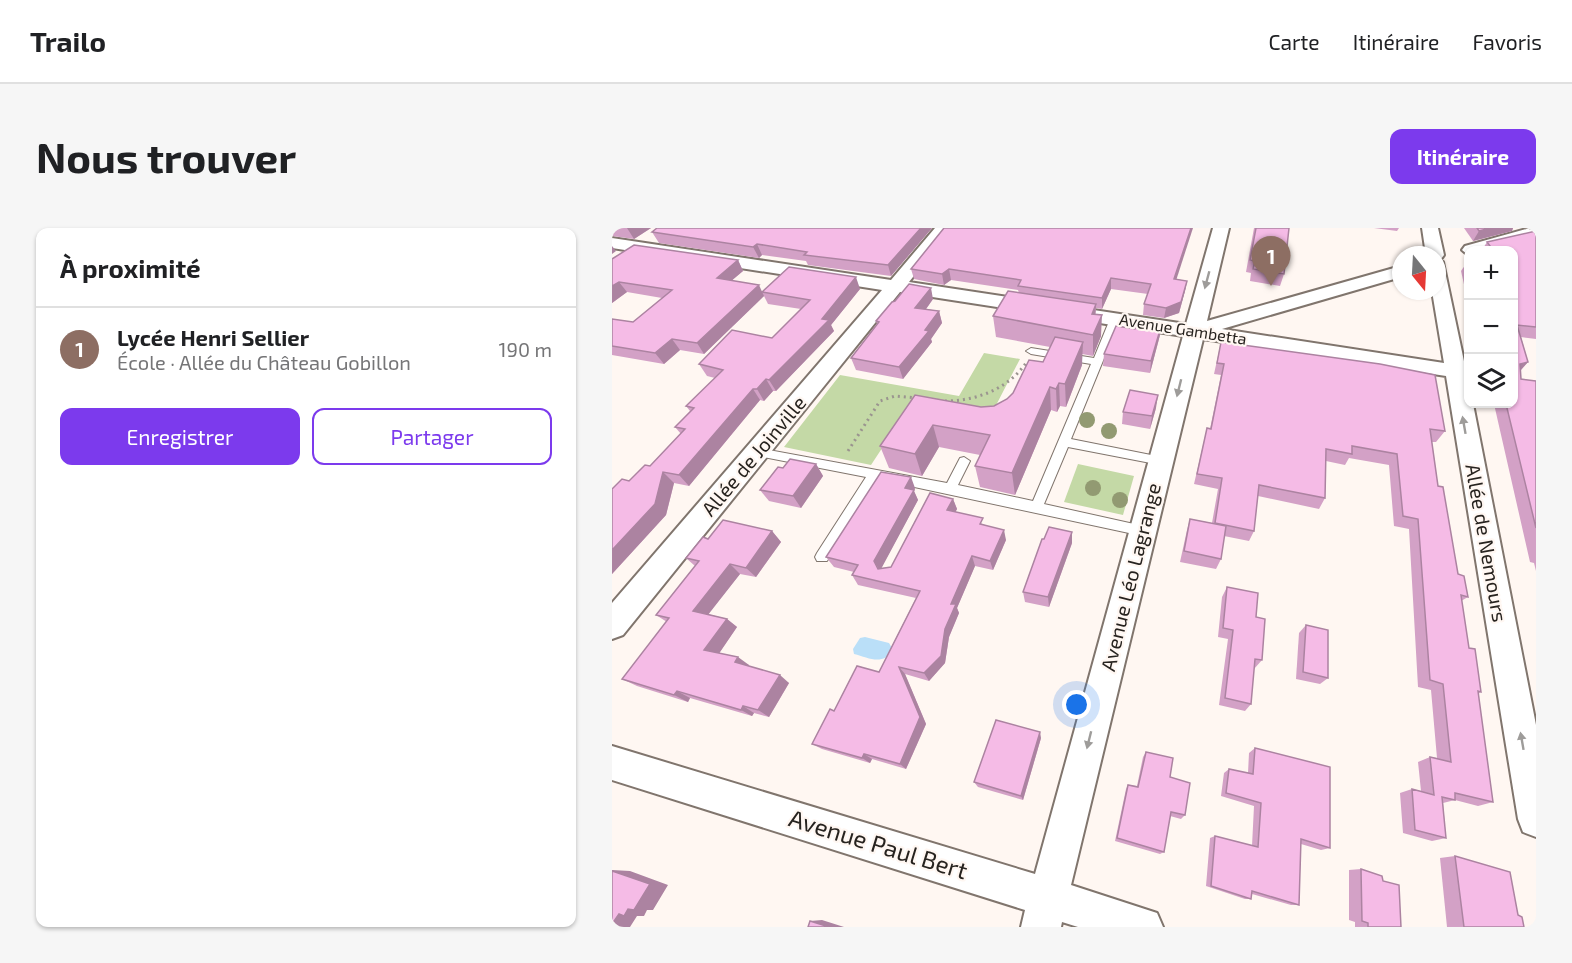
<!DOCTYPE html>
<html lang="fr">
<head>
<meta charset="utf-8">
<style>
  :root { --surface:#fff; --page:#f6f6f6; --text:#202124; --muted:#757577; --line:#e0e0e0; --accent:#7c3aed }
  body { margin:0; font-family:"Exo 2",sans-serif; background:var(--page); color:var(--text) }
  .controls { position:absolute; right:18px; top:18px; display:grid; overflow:hidden; border-radius:12px; box-shadow:0 2px 4px #0004 }
  .controls button { width:54px; height:54px; display:grid; place-items:center; padding:0; border:0; border-bottom:2px solid var(--line); background:var(--surface); color:var(--text); font:30px sans-serif }
  .compass { position:absolute; left:780px; top:18px; width:54px; height:54px; border-radius:50%; background:var(--surface); box-shadow:0 2px 4px #0004; rotate:162deg }
  .you { position:absolute; left:465px; top:477px; width:21px; height:21px; margin:-15px; border:4px solid #fff; border-radius:50%; background:#1a73e8; box-shadow:0 0 0 9px #1a73e833 }
  .badge { display:grid; place-items:center; width:39px; height:39px; border-radius:50%; background:var(--accent); color:#fff; font-size:20px; font-weight:700 }
  .pin { position:absolute; translate:-50% -50px; filter:drop-shadow(0 2px 3px #0008) }
  .pin::after { content:''; position:absolute; top:32px; width:21px; height:18px; background:inherit; clip-path:polygon(0 0,100% 0,50% 100%) }
  .list { margin:0; padding:0; list-style:none }
  h2 { display:flex; justify-content:space-between; align-items:center; height:78px; margin:0; padding:0 24px; font-size:26px }
  h2 small { font-size:20px; font-weight:400; color:var(--muted) }
  .list li { display:grid; grid-template-columns:39px 1fr auto; gap:18px; align-items:center; box-sizing:border-box; height:84px; padding:0 24px; border-top:2px solid var(--line) }
  .list b { display:block; font-size:22px; white-space:nowrap }
  .list p { margin:0; font-size:20px; white-space:nowrap; color:var(--muted) }
  .list em { font-size:20px; font-style:normal; color:var(--muted) }
  .actions { display:flex; gap:12px; padding:18px 24px }
  .actions a { flex:1; padding:14px 0; border:2px solid var(--accent); border-radius:12px; text-align:center; font-size:21px; color:var(--accent) }
  .actions .main { background:var(--accent); color:#fff }
  .icon { flex:none; width:33px; height:33px; fill:none; stroke:currentColor; stroke-width:2; stroke-linecap:round; stroke-linejoin:round }
  .map { position:relative; flex:none; width:924px; height:699px; overflow:hidden; border-radius:12px }
  header { display:flex; align-items:center; gap:36px; box-sizing:border-box; height:84px; padding:0 30px; background:var(--surface); border-bottom:2px solid var(--line) }
  header strong { font-size:28px }
  nav { display:flex; gap:33px; margin-inline-start:auto; font-size:21px }
  .intro { display:flex; align-items:center; justify-content:space-between; box-sizing:border-box; height:144px; padding:0 36px }
  h1 { margin:0; font-size:42px }
  .button { padding:15px 27px; border-radius:12px; background:var(--accent); color:#fff; font-size:21px; font-weight:700 }
  main { display:flex; gap:36px; padding:0 36px }
  aside { flex:1; background:var(--surface); border-radius:12px; box-shadow:0 2px 4px #0004 }
  .map>svg:first-child { display:block }
</style>
</head>
<body>
<header>
<strong>Trailo</strong>
<nav><a>Carte</a><a>Itinéraire</a><a>Favoris</a></nav>
</header>
<div class="intro"><h1>Nous trouver</h1><a class="button">Itinéraire</a></div>
<main>
<aside>
<h2>À proximité<small></small></h2>
<ul class="list">
<li><span class="badge" style="background:#8d6e63">1</span><div><b>Lycée Henri Sellier</b><p>École · Allée du Château Gobillon</p></div><em>190 m</em></li>
</ul>
<div class="actions"><a class="main">Enregistrer</a><a>Partager</a></div>
</aside>
<div class="map">
<svg width="924" height="699" viewBox="0 0 924 699">
  <rect width="100%" height="100%" fill="#fff7f2"/>
  <g fill="#c4d9a6">
    <path d="M372,125L408,131L379,187L301,173L259,237L172,219L228,147L347,168Z"/>
    <path d="M466,236L522,248L511,287L452,274Z"/>
  </g>
  <path fill="#badff8" d="M253,409L277,415L281,422C271,438 257,430 242,426L241,421L248,410Z"/>
  <g fill="none" stroke-linecap="round" stroke-linejoin="round">
    <defs>
      <path id="lane" d="M503,88L508,91L459,211L549,229L555,233L549,237L456,219L432,276L531,298L537,303L536,307L531,308L265,251L215,333H205L203,329L205,325L254,249L146,228L140,224L146,220L335,255L348,230L352,229L358,233L346,257L421,273L479,136L419,126L414,123L419,120L482,130L498,91Z"/>
      <g id="street">
        <path d="M323,0H340L297,54L574,96L601,0H617L595,93L789,38V49L610,101L832,135L820,63H825V33L831,34L853,138H856V176H861L924,497V609L911,604L906,591L834,148L591,111L459,657L545,685L551,699H466L450,694L449,699H409L413,682L0,552V518L423,646L571,108L288,64L11,407L0,411V375L270,62L0,20V10L279,52Z"/>
        <path d="M810,0H826L832,27L829,31L825,32V27H814Z"/>
        <path d="M918,0H924V9L876,22H856V27L850,22L853,18Z"/>
      </g>
    </defs>
    <use href="#lane" stroke="#80756d" stroke-width="2"/>
    <use href="#street" stroke="#80756d" stroke-width="4"/>
    <g stroke="#9a948f" stroke-width="3" stroke-dasharray="2 4" stroke-linecap="butt">
      <path d="M333,173C364,173 396,161 414,135"/>
      <path d="M236,223L268,173L283,168L305,170"/>
    </g>
    <use href="#lane" fill="#fff" fill-rule="evenodd"/>
    <use href="#street" fill="#fff" fill-rule="evenodd"/>
  </g>
  <g fill="#929a72">
    <circle cx="475" cy="192" r="8"/>
    <circle cx="497" cy="203" r="8"/>
    <circle cx="481" cy="260" r="8"/>
    <circle cx="508" cy="272" r="8"/>
  </g>
  <g fill="#d3a1c6">
    <path d="M0,0H39L22,11L0,8Z"/>
    <path d="M45,0H320L279,48L196,37L194,33L150,27L147,30L47,15L40,4Z"/>
    <path d="M332,0L564,51L575,53L573,63L567,85L552,90L531,87L532,76L536,66L499,61L490,81L484,80L483,87L489,108L481,128L470,126V137L454,179L448,178L445,184L439,182L403,267L368,259L363,238L368,227L327,219L310,248L277,240L268,218L303,167L369,179L382,178L395,171L431,134L438,119L384,109L381,88L407,65L406,62L339,52L332,57L302,51L299,41Z"/>
    <path d="M642,0H677L672,46L668,58L638,53L639,45L634,44Z"/>
    <path d="M762,0H787L785,3Z"/>
    <path d="M852,0H901L900,3L861,13Z"/>
    <path d="M924,3V111L909,109L916,134L909,142V151L924,153V343L922,335L918,334L882,176H902V22H870L875,14Z"/>
    <path d="M0,31L126,32L131,43L120,52L151,64L248,61L219,97L222,103L164,163H161L152,173L148,172L77,258L62,255L54,287L0,346V261L17,253L38,238L69,206L63,199L78,183L74,178L103,150L95,148L87,136L160,110L189,81L156,76L152,68L92,126L68,122L52,136L0,127V91L21,94L50,70L15,64L0,75Z"/>
    <path d="M856,33V74L849,43Z"/>
    <path d="M321,71L314,81L327,83L330,95L319,111L320,114L291,151L244,142L239,130L265,96L264,93Z"/>
    <path d="M548,107L538,145L491,138L492,126Z"/>
    <path d="M609,114L833,203L824,214H820L826,258L846,346L856,369L849,373L857,420L869,464L866,466L881,574L866,578L843,572L831,575L834,610L820,613L791,605L788,565L800,561L809,563L806,534L818,529L825,530L819,462L806,459L797,301L782,298L777,237L737,230L733,237L714,233L713,270L707,281L646,268L642,303L637,313L612,308L609,331L604,341L568,334L575,302L578,291L600,295L606,261L582,256L595,200L598,201L609,147L602,146Z"/>
    <path d="M544,180L538,201L510,196L511,184Z"/>
    <path d="M204,236L211,248L189,280L157,273L148,262Z"/>
    <path d="M303,260L302,263L306,272L269,340L279,339L341,271L345,281L343,284L373,297L394,312L381,342L363,338L345,380L347,385L337,409L333,435L317,453L293,446L314,496L294,541L260,531L258,535L210,521L200,516L222,483L267,444L304,370L246,357L240,347L242,344L222,339L214,329Z"/>
    <path d="M160,303L169,314L144,349L128,346L96,386L115,391L125,399L107,425L137,437L136,438L177,455L157,489L142,485L140,488L78,470L76,474L25,458L10,451L55,394L44,387L83,338L74,330L96,311Z"/>
    <path d="M460,304V315L437,379L413,374L411,364L432,311Z"/>
    <path d="M615,359L644,389L650,432L642,441L639,476L633,483L607,477L616,411L606,409L610,369Z"/>
    <path d="M694,397L716,450L708,456L684,451L687,405Z"/>
    <path d="M429,510L411,572L366,559L362,554Z"/>
    <path d="M643,520L718,620L709,622L689,616L687,677H679L640,666L639,671H633L594,658L598,610L603,608L640,618L642,578L609,568L612,545L617,541L636,545L637,525Z"/>
    <path d="M534,524L558,549L573,587L569,591L558,588L552,624L548,626L503,613L514,561L516,557L525,558L531,529Z"/>
    <path d="M843,628L906,687L912,699H835L828,630Z"/>
    <path d="M749,641L771,653L789,699H743V694L737,692V642Z"/>
  </g>
  <g fill="#ac83a1">
    <path d="M15,0H39L22,11Z"/>
    <path d="M309,0H320L279,48L276,37Z"/>
    <path d="M579,0H581L561,62L562,51Z"/>
    <path d="M878,0H901L900,3L861,13L867,3Z"/>
    <path d="M145,16L150,27L147,30L141,19Z"/>
    <path d="M0,18L4,23L0,26Z"/>
    <path d="M126,32L131,43L111,60L105,50Z"/>
    <path d="M337,41L339,52L332,57L330,46Z"/>
    <path d="M244,49L248,61L219,97L222,103L164,163L157,152Z"/>
    <path d="M499,50V61L490,81V70Z"/>
    <path d="M575,53L573,63L567,85L552,90L554,80Z"/>
    <path d="M7,54L15,64L0,75V58Z"/>
    <path d="M147,57L152,68L92,126L85,115Z"/>
    <path d="M319,60L321,71L307,91L303,80Z"/>
    <path d="M484,76L483,97L480,86Z"/>
    <path d="M327,83L330,95L319,111L320,114L291,151L287,139Z"/>
    <path d="M490,87L489,108L481,128V107Z"/>
    <path d="M550,95L548,107L538,145L539,133Z"/>
    <path d="M60,111L68,122L52,136L43,125Z"/>
    <path d="M471,114L470,137L454,179L453,156Z"/>
    <path d="M916,134L907,144L908,136Z"/>
    <path d="M154,151L161,163L152,173L145,161Z"/>
    <path d="M447,155L448,178L445,184L444,161Z"/>
    <path d="M438,159L439,182L403,267L400,245Z"/>
    <path d="M141,161L148,172L77,258L67,247Z"/>
    <path d="M546,167L544,180L538,201L540,188Z"/>
    <path d="M321,197L327,219L310,248L303,226Z"/>
    <path d="M204,236L211,248L189,280L181,268Z"/>
    <path d="M51,244L62,255L54,287L0,346V322Z"/>
    <path d="M299,249L303,260L302,263L306,272L268,343L262,333L293,260Z"/>
    <path d="M341,271L345,281L339,293L335,282Z"/>
    <path d="M392,302L394,312L381,342L378,333Z"/>
    <path d="M160,303L169,314L144,349L134,340Z"/>
    <path d="M460,304V315L437,379L436,369Z"/>
    <path d="M360,328L363,338L345,380L347,385L337,409L333,435L317,453L312,445L333,401L339,376Z"/>
    <path d="M118,336L128,346L92,392L81,383Z"/>
    <path d="M115,391L125,399L104,430L92,422Z"/>
    <path d="M126,429L137,437L134,442L123,434Z"/>
    <path d="M287,439L293,446L314,496L294,541L288,536Z"/>
    <path d="M168,447L177,455L157,489L146,482Z"/>
    <path d="M65,463L78,470L76,474L62,467Z"/>
    <path d="M131,478L142,485L140,488L129,482Z"/>
    <path d="M428,504L429,510L411,572L409,568Z"/>
    <path d="M252,526L260,531L258,535L250,530Z"/>
    <path d="M0,642L18,643L56,657L41,682H35L32,688H25L18,699H0Z"/>
    <path d="M210,692L232,699H217L198,693Z"/>
  </g>
  <g fill="#f5bbe6" stroke="#ac83a1" stroke-width="1.5">
    <path d="M45,0H309L276,37L192,27L195,24L145,16L141,19L40,4Z"/>
    <path d="M332,0H579L562,51L575,53L569,74L554,80L532,76L539,56L499,50L490,70L406,58L409,52L337,41L330,46L299,41Z"/>
    <path d="M644,0H677L672,46L641,41L643,33L638,32Z"/>
    <path d="M865,0H878L867,3Z"/>
    <path d="M924,3V99L905,97L916,134L908,136L909,151L924,153V300L894,176H902V22H881L875,14Z"/>
    <path d="M22,17L126,32L105,50L147,57L85,115L60,111L43,125L0,118V91L21,94L60,62L7,54L0,58V31Z"/>
    <path d="M177,39L244,49L210,91L217,92L157,152L154,151L145,161H141L67,247L51,244L43,276L0,322V261L10,251L17,253L33,237L38,238L73,201L63,199L82,180L74,178L111,142L87,136L120,102L160,110L198,72L150,64Z"/>
    <path d="M297,56L319,60L303,80L327,83L313,102L317,103L287,139L239,130L267,94L264,93L280,74L283,73Z"/>
    <path d="M396,63L484,76L480,86L490,87L481,107L381,88Z"/>
    <path d="M526,91L550,95L539,133L492,126L504,98L523,101Z"/>
    <path d="M443,109L471,114L453,156L447,155L444,161L438,159L400,245L363,238L378,207L321,197L303,226L268,218L303,167L369,179L382,178L395,171L401,165L417,132L431,134Z"/>
    <path d="M609,114L768,136L823,147L833,203L818,201L826,258L831,259L846,346L852,348L856,369L849,367L857,420L863,421L869,464L866,463L881,574L843,565V572L830,569L834,610L803,602L800,561L822,567L818,529L839,534L831,456L818,452L806,291L791,288L785,226L740,218V226L714,221L713,270L647,257L642,303L603,295L610,250L585,246L595,200L599,201L612,136L605,135Z"/>
    <path d="M518,162L546,167L540,188L511,184Z"/>
    <path d="M178,231L204,236L181,268L148,262L166,239L171,240Z"/>
    <path d="M269,244L299,249L293,260L302,262L262,333L266,341L279,339L318,265L341,271L335,282L371,290L368,296L392,302L378,333L360,328L339,376H344L333,401L329,428L312,445L287,439L308,489L288,536L252,526L250,530L200,516L218,481L222,483L245,438L267,444L308,363L240,347L246,337L214,329Z"/>
    <path d="M578,291L614,298L609,331L572,323Z"/>
    <path d="M111,292L160,303L134,340L118,336L81,383L115,391L92,422L126,429L123,434L168,447L146,482L131,478L129,482L65,463L62,467L10,451L57,390L44,387L87,333L74,330L91,309L96,311Z"/>
    <path d="M437,299L460,304L436,369L411,364L430,311H432Z"/>
    <path d="M615,359L646,365L644,389L653,391L650,432L643,431L639,476L613,470L621,402L611,400Z"/>
    <path d="M694,397L716,402V450L691,444Z"/>
    <path d="M384,492L428,504L409,568L362,554Z"/>
    <path d="M643,520L718,539V620L689,611L687,677L640,663L639,671L599,658L603,608L646,619L649,575L614,565L617,541L641,546Z"/>
    <path d="M534,524L561,530L558,549L578,555L573,587L559,584L552,624L505,610L516,557L526,559Z"/>
    <path d="M843,628L898,644L906,687L910,689L912,699H852Z"/>
    <path d="M749,641L770,648L771,653L787,657L789,699H756V695L750,693Z"/>
    <path d="M0,643L38,656L22,682L16,681L12,688L7,686L0,696Z"/>
    <path d="M198,693L217,699H196Z"/>
  </g>
  <defs><path id="oneway-solid" d="M-6-.8H1V-3.2L6.5 0L1 3.2V.8H-6Z" transform="scale(1.5)"/></defs>
  <g fill="#9e9c9a">
    <use href="#oneway-solid" transform="translate(595 52) rotate(105)"/>
    <use href="#oneway-solid" transform="translate(567 160) rotate(104)"/>
    <use href="#oneway-solid" transform="translate(852 197) rotate(-100)"/>
    <use href="#oneway-solid" transform="translate(477 512) rotate(104)"/>
    <use href="#oneway-solid" transform="translate(910 513) rotate(-100)"/>
  </g>
  <g text-anchor="middle" stroke-width="4.5" stroke-linejoin="round" paint-order="stroke">
    <g font-size="16" fill="#27231f" stroke="#fff7f2">
      <text transform="translate(571 101) rotate(9)" y="6">Avenue Gambetta</text>
    </g>
    <g font-size="20" fill="#27231f" stroke="#fff7f2">
      <text transform="translate(142 228) rotate(-50)" y="7">Allée de Joinville</text>
      <text transform="translate(874 315) rotate(80)" y="7">Allée de Nemours</text>
      <text transform="translate(519 349) rotate(-76)" y="7">Avenue Léo Lagrange</text>
    </g>
    <g font-size="24" fill="#27231f" stroke="#fff7f2">
      <text transform="translate(266 617) rotate(17)" y="8">Avenue Paul Bert</text>
    </g>
  </g>
</svg>
<div class="controls">
<button>+</button>
<button>−</button>
<button><svg class="icon" aria-label="layers" viewBox="0 0 24 24"><path d="M12 4l9 5-9 5-9-5zM3 14l9 5 9-5"/></svg></button>
</div>
<svg class="compass" viewBox="-18 -18 36 36"><path d="M0-13l5 13h-10z" fill="#e53935"/><path d="M0 13l5-13h-10z" fill="#757577"/></svg>
<div class="you"></div>
<div class="pin badge" style="left:659px;top:58px;background:#8d6e63">1</div>
</div>
</main>
</body>
</html>
